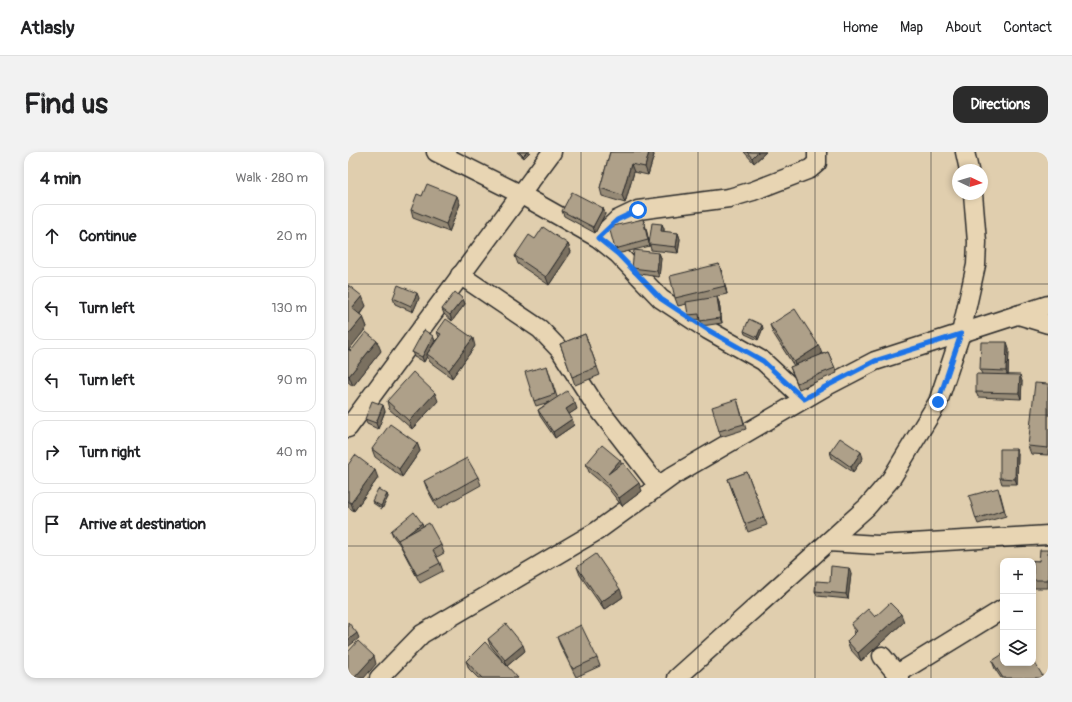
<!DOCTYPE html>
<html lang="en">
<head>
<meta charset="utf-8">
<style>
  :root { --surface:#fff; --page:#f2f2f2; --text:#202124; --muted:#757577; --line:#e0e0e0; --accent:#2b2b2b }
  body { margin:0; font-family:Pangolin,sans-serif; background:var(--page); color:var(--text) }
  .controls { position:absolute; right:12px; bottom:12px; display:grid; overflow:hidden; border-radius:8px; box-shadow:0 2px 6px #0003 }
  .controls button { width:36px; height:36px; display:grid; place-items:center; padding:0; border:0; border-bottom:1px solid var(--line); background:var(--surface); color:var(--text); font:20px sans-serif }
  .compass { position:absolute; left:604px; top:12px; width:36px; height:36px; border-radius:50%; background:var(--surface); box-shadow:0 2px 6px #0003; rotate:94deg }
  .stop { position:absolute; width:12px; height:12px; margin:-9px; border:3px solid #1a73e8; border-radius:50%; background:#fff }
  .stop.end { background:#1a73e8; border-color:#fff; box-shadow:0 1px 4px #0008 }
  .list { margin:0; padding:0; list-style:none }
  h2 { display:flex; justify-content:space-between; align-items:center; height:52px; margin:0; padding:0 16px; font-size:17px }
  h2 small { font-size:13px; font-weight:400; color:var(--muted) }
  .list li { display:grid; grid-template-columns:26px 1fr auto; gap:12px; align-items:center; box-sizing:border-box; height:64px; margin:0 8px 8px; padding:0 8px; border:1px solid var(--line); border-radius:12px }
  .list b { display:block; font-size:15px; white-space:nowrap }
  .list em { font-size:13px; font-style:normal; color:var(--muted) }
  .icon { flex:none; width:22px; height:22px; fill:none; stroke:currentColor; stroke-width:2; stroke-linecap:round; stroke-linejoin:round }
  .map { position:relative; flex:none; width:700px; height:526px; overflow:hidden; border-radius:12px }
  header { display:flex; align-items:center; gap:24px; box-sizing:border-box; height:56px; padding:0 20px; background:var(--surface); border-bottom:1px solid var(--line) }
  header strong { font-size:19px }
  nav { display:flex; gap:22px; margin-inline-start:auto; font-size:14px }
  .intro { display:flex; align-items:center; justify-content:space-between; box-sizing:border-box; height:96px; padding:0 24px }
  h1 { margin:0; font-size:28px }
  .button { padding:10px 18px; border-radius:12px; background:var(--accent); color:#fff; font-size:14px; font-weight:700 }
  main { display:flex; gap:24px; padding:0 24px }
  aside { flex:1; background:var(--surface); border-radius:12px; box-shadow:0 2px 6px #0003 }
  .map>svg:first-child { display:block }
</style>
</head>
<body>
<header>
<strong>Atlasly</strong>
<nav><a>Home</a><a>Map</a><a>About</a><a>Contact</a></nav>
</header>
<div class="intro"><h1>Find us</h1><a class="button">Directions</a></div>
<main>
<aside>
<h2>4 min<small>Walk · 280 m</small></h2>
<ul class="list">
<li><svg class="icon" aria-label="ahead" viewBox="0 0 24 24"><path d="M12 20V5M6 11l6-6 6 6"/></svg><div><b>Continue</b></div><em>20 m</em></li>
<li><svg class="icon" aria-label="left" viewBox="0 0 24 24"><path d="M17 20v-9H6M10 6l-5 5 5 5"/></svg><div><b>Turn left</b></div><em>130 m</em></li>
<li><svg class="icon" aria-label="left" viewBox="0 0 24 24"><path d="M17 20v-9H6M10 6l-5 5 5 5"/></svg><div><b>Turn left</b></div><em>90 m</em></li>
<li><svg class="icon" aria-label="right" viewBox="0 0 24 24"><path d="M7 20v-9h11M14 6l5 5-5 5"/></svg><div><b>Turn right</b></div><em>40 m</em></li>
<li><svg class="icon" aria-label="arrive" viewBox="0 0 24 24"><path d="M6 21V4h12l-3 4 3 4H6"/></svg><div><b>Arrive at destination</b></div></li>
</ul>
</aside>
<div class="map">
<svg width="700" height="526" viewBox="0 0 700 526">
  <rect width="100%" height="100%" fill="#e0ceae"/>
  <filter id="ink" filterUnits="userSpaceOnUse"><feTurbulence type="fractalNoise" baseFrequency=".025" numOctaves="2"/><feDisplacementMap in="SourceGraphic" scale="8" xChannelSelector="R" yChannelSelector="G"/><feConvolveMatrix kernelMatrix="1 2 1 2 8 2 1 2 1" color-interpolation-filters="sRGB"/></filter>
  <g filter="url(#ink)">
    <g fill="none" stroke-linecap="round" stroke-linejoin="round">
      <defs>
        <g id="minor">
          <path d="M88,0L172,42L250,86L270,102L313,147L360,178L415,209L456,247"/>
          <path d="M617,0L621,18"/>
          <path d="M250,86L269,68L290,58L381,46L405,39L462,17L469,11V0"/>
          <path d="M112,123L192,177L212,198L246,251L310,334"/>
          <path d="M670,163L700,172"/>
          <path d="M0,276L204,0"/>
          <path d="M480,390L530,393L700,383"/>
          <path d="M534,504L552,526"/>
          <path d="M549,522L655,457"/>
          <path d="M31,526L74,482L249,379L326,323L477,235L527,209L700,153"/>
          <path d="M329,526L519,355L543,327L590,250L613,181L628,113L629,90L625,42"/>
        </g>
      </defs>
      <use href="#minor" stroke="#2b2b2b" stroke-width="21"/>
      <use href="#minor" stroke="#e8d5b3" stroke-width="18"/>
    </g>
    <g fill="#968a76" stroke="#2b2b2b">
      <path d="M169,0H182L176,6Z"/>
      <path d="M262,0L306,3L300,23L286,20L277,51L254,44L252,36Z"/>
      <path d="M396,0H418L406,11Z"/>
      <path d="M74,44L112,52L101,80L65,66L63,58Z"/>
      <path d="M255,56L257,62L247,81L216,64L214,59Z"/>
      <path d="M297,72L301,91L314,72L316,77V80L330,81L332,87L330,101L303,98L302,94L269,102L267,97Z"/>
      <path d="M220,92L223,100L201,133L170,112L167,104Z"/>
      <path d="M311,101L313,106L311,125L286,121L284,116Z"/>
      <path d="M371,112L374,120L379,142L365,145L371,150L374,171L354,174L352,167L342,169L340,163L339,152L330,154L327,146Z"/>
      <path d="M0,133L18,154L12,162L15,165L19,175L1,197L3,199H33L5,234L0,230Z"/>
      <path d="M45,146H71L65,160L47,152Z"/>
      <path d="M115,147L117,152L104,169L96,162L94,157Z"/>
      <path d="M422,173L474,202L471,203L480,200L489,221L451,237L442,215L446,214L425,181Z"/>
      <path d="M415,176L410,188L397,182L396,179Z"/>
      <path d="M89,180L127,194L104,226L82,210L79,204L76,210L66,205L64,200L85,184L87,189L91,185Z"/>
      <path d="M237,182L252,223L227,233L212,192Z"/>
      <path d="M661,196L660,223L674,229L673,247L630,245L628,240L634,222L632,218Z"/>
      <path d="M199,214L209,245L229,257L221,262L224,267L226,273L207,286L192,264L190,258L201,250L188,254L186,249Z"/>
      <path d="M700,232V303L683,302L680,294Z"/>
      <path d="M389,247L398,277L373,285L371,279Z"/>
      <path d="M39,249H90L64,277L41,257Z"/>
      <path d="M37,259L30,277L19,272L17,267Z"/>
      <path d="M69,291L72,299L54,325L27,305L24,297Z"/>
      <path d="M482,300L515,306L505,320L484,306Z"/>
      <path d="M670,302L669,332H654L652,326Z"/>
      <path d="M238,312H273L294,339L274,354L259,335L241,320Z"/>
      <path d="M0,313L30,326L6,359L0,355Z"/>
      <path d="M399,320L419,373L400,380L380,327Z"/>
      <path d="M130,325L133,333L90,357L79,337L76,329Z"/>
      <path d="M652,341L658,364L630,372L628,367Z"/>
      <path d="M39,342L40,345L34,357L25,351L24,349Z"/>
      <path d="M74,371L75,374L93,393L96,401L89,405L92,411L95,419L72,431L52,393L45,384L43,379Z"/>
      <path d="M700,398V436H685V409H691Z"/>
      <path d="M229,415L275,445L256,458L232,423Z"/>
      <path d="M503,422L500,447L469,444L467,439Z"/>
      <path d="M527,465L556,470L513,509L502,497L499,489L507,481L503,472Z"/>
      <path d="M209,485L249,506L252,514L228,525L212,493Z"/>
      <path d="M140,487L177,499L159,514L142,493Z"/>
      <path d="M118,509L170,526H130L121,517Z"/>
      <path d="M644,509L696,526H653L647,517Z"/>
    </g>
    <g fill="#7a7060" stroke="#2b2b2b">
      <path d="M179,0H182L176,6L175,4Z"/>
      <path d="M301,0H305L306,3L300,23L297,15Z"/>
      <path d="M410,0H418L406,11L404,6Z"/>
      <path d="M283,12L286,20L277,51L274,43Z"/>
      <path d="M109,44L112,52L101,80L98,72Z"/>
      <path d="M255,56L257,62L247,81L245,75Z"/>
      <path d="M295,67L297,72L302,94L300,88Z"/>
      <path d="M314,72L316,77L315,85L313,79Z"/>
      <path d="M330,81L332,87L330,101L328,95Z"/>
      <path d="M220,92L223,100L201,133L198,125Z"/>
      <path d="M311,101L313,106L311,125L309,119Z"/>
      <path d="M371,112L374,120L379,142L377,134Z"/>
      <path d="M69,141L71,146L65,160L63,154Z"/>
      <path d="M14,144L18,154L8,166L4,156Z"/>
      <path d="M369,145L371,150L374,171L372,166Z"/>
      <path d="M115,147L117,152L104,169L102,163Z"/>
      <path d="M15,165L19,175L0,199V183Z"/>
      <path d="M414,173L415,176L410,188L409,185Z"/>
      <path d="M85,184L87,189L79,202V204L76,210L74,205Z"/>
      <path d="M125,186L127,194L104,226L101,218Z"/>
      <path d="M29,189L33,199L5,234L1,224Z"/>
      <path d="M659,190L661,196L660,225L658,219Z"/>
      <path d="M471,194L474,202L449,218L446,210Z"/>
      <path d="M672,223L674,229L673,247L671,241Z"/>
      <path d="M87,241L90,249L64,277L61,269Z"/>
      <path d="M227,251L229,257L220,263L218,257Z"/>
      <path d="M35,253L37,259L30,277L28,271Z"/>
      <path d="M224,267L226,273L207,286L205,280Z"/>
      <path d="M69,291L72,299L54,325L51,317Z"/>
      <path d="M668,297L670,302L669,332L667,327Z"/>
      <path d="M513,300L515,306L505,320L503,315Z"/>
      <path d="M272,308L275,316L260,322Z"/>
      <path d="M27,318L30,326L6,359L3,351Z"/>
      <path d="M291,331L294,339L274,354L271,346Z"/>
      <path d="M39,342L40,345L34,357L33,354Z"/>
      <path d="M74,371L76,376L51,389Z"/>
      <path d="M501,416L503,422L500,447L498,442Z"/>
      <path d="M272,437L275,445L256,458L253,450Z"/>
      <path d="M553,462L556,470L513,509L510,501Z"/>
      <path d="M9,481L11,486L0,495V488Z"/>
      <path d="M175,493L177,499L159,514L157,508Z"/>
      <path d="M26,504L28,512L16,526H6Z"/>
    </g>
    <g fill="#aea089" stroke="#2b2b2b">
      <path d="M171,0H179L175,4Z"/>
      <path d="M262,0H301L297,15L283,12L274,43L252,36Z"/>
      <path d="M399,0H410L404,6Z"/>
      <path d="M79,32L109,44L98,72L63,58L69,42L74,44Z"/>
      <path d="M224,40L255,56L245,75L214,59Z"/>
      <path d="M295,67L300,88L267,97L261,75Z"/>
      <path d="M304,71L314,72L313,79L330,81L328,95L301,92Z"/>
      <path d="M195,75L220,92L198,125L167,104L181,83L187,87Z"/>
      <path d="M286,98L311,101L309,119L284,116Z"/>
      <path d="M371,112L377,134L327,146L322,124Z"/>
      <path d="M0,133L14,144L4,156L15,165L0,183Z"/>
      <path d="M50,133L69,141L63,154L45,146Z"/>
      <path d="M107,140L115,147L102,163L94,157Z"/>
      <path d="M369,145L372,166L352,169L351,162L340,163L338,150Z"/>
      <path d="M447,157L471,194L446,210L422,173Z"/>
      <path d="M98,167L125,186L101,218L79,202L93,182L89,180Z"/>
      <path d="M401,167L414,173L409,185L396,179Z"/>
      <path d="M76,178L85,184L74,205L64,200Z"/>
      <path d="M18,180L29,189L1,224L0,223V197L3,199Z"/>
      <path d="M237,182L249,215L224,225L212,192Z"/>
      <path d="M633,190H659L658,219L632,218Z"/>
      <path d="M480,200L487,216L449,231L442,215Z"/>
      <path d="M199,214L207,242L186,249L177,220Z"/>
      <path d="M65,220L87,241L61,269L39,249Z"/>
      <path d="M628,222L672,223L671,241L628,240Z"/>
      <path d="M687,231L700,232V296L680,294Z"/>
      <path d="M219,239L227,251L218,257L224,267L205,280L190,258Z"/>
      <path d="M389,247L396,272L371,279L364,255Z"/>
      <path d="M24,249L35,253L28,271L17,267Z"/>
      <path d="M42,272L69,291L51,317L24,297Z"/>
      <path d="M492,286L513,300L503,315L482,300Z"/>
      <path d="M254,293L272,308L260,322L275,311L291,331L271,346L256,327L238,312Z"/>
      <path d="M652,297H668L667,327L652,326Z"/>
      <path d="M7,303L27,318L3,351L0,349V313Z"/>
      <path d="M119,306L130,325L87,349L76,329Z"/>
      <path d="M399,320L416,365L397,372L380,327Z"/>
      <path d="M650,336L656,358L628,367L621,344Z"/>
      <path d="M30,337L39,342L33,354L24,349Z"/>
      <path d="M66,360L74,371L56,385L50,388L43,379Z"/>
      <path d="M81,371L93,393L85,398L92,411L69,423L50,388Z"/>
      <path d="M692,398H700V428H685V409H675V408L691,409Z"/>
      <path d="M248,402L272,437L253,450L229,415Z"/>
      <path d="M483,414L501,416L498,442L467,439L468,429L482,430Z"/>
      <path d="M542,451L553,462L510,501L499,489L509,479L503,472L520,457L527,465Z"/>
      <path d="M0,470L9,481L0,488Z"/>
      <path d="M158,472L175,493L157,508L140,487Z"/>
      <path d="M233,473L249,506L225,517L209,485Z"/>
      <path d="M10,489L26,504L6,526H0V500Z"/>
      <path d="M137,490L170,526H134L118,509Z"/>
      <path d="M655,502V511H685V508L696,526H655L644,509Z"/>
    </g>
  </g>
  <g fill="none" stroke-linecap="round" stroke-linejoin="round" filter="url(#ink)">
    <path stroke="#1a73e8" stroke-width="5" d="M290,58L269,68L250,86L270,102L313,147L360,178L415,209L456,247L477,235L527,209L613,182L590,250"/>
  </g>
  <path fill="none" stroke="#2b2b2b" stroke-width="1" stroke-opacity="0.55" d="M117,0V526M233,0V526M350,0V526M467,0V526M583,0V526M0,132H700M0,263H700M0,394H700"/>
</svg>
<div class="controls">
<button>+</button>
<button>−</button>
<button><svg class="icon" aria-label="layers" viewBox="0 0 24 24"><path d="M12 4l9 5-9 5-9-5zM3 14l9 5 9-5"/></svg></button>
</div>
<svg class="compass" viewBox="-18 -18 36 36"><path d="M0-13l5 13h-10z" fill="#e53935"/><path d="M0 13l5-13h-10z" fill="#757577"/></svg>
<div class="stop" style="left:290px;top:58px"></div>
<div class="stop end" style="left:590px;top:250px"></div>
</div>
</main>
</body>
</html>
